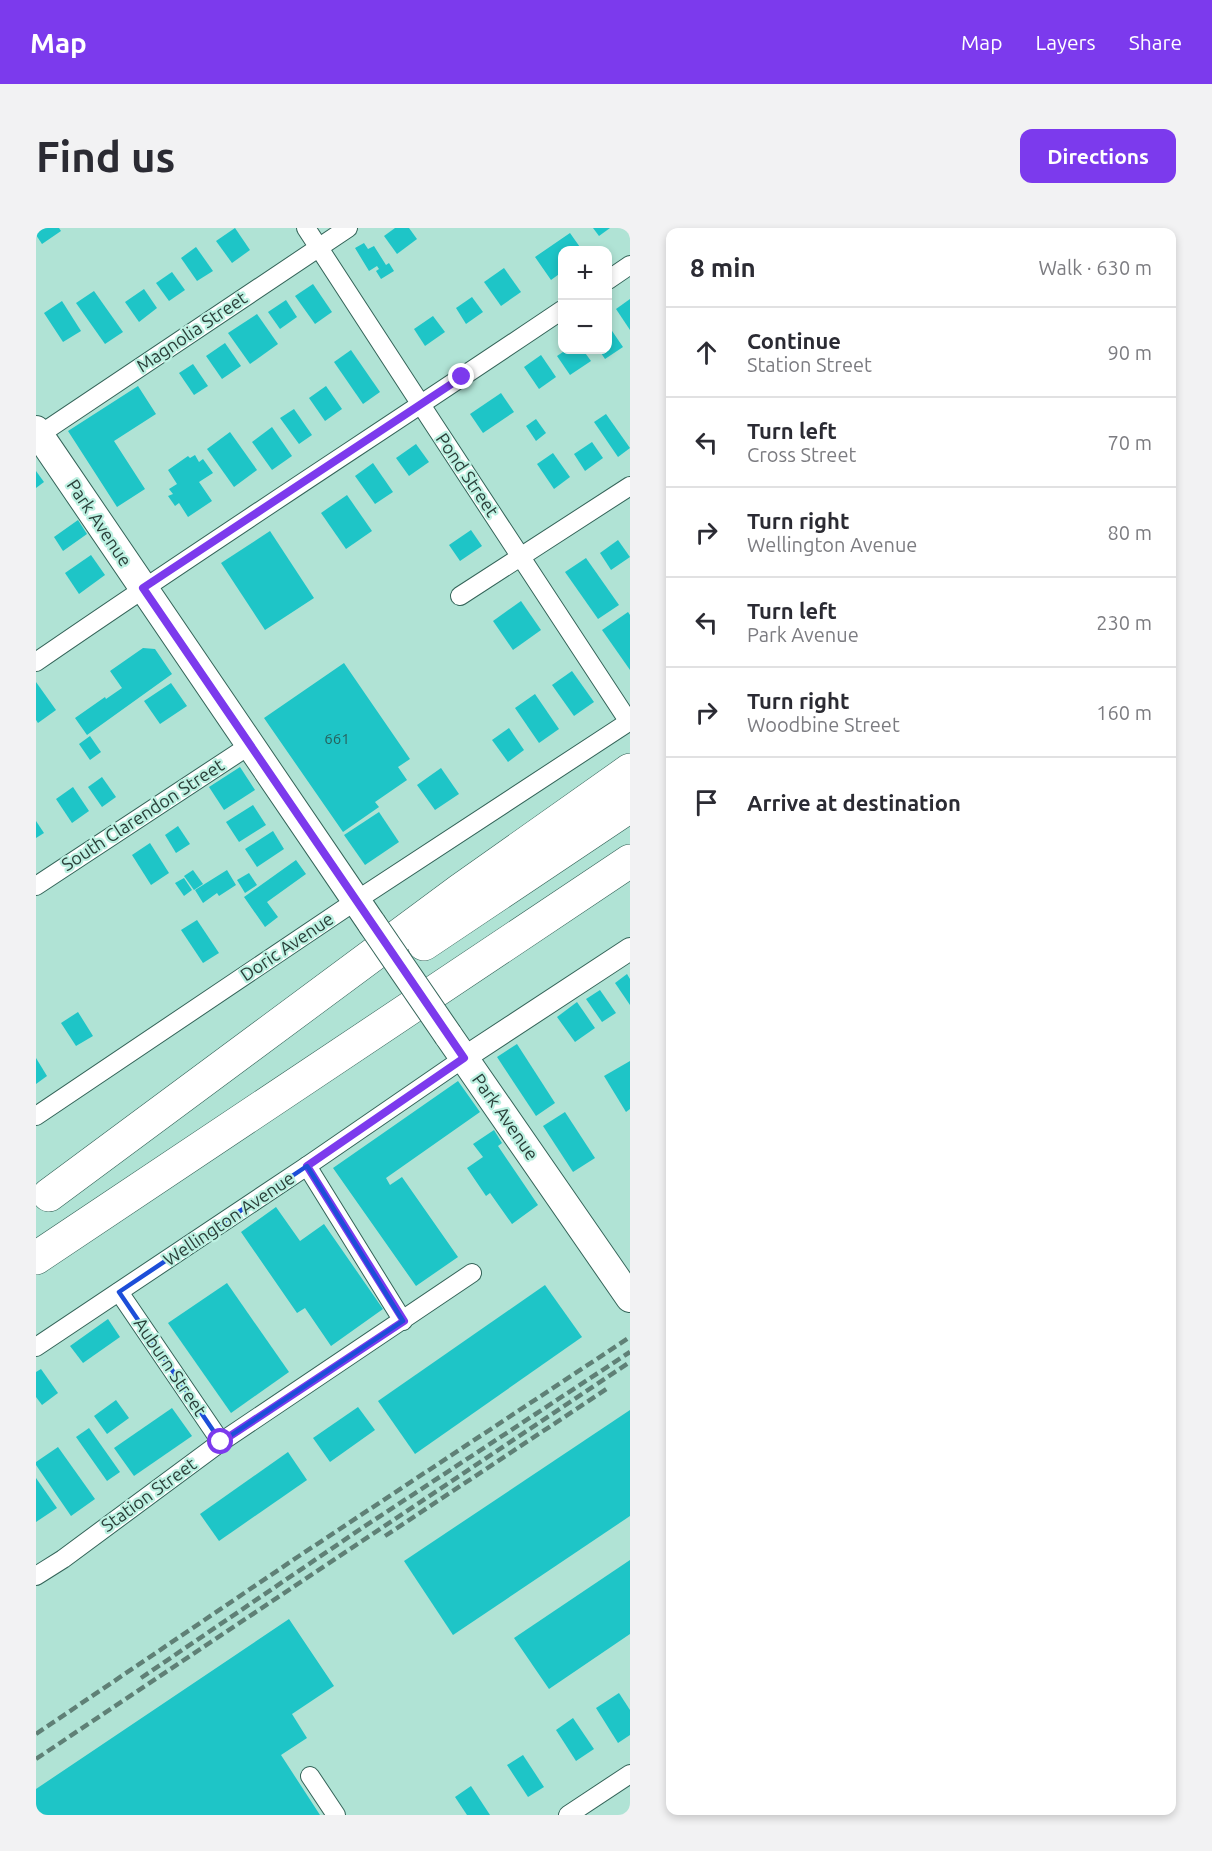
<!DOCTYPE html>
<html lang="en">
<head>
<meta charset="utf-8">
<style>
  :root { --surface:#fff; --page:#f2f2f3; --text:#2b2b33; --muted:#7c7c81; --line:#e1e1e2; --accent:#7c3aed }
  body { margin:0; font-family:Ubuntu,sans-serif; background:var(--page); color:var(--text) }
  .controls { position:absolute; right:18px; top:18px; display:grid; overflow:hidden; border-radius:12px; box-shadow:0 3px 9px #0003 }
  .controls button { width:54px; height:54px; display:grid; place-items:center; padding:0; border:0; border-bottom:2px solid var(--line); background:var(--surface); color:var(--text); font:30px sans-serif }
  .stop { position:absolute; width:18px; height:18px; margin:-14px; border:4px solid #7c3aed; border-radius:50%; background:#fff }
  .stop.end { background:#7c3aed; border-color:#fff; box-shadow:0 2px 6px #0008 }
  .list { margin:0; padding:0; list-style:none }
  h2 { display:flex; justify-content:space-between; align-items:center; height:78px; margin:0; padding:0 24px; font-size:26px }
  h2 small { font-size:20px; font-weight:400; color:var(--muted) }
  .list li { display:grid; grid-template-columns:39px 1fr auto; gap:18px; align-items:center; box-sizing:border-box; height:90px; padding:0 24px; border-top:2px solid var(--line) }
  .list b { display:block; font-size:22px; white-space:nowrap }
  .list p { margin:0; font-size:20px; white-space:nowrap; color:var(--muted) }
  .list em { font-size:20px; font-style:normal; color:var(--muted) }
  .icon { flex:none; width:33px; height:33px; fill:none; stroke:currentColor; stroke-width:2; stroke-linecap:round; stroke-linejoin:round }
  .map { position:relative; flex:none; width:594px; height:1587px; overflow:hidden; border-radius:12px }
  header { display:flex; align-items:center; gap:36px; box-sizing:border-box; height:84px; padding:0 30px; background:var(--accent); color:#fff }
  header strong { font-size:28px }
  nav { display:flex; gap:33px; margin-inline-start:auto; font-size:21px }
  .intro { display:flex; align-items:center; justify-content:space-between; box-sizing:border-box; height:144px; padding:0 36px }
  h1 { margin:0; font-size:42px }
  .button { padding:15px 27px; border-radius:12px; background:var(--accent); color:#fff; font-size:21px; font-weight:700 }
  main { display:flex; gap:36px; padding:0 36px }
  aside { flex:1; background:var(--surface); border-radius:12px; box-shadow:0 3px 9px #0003 }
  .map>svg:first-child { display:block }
</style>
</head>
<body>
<header>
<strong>Map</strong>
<nav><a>Map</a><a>Layers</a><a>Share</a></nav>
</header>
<div class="intro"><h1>Find us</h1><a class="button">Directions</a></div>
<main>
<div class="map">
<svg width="594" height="1587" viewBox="0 0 594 1587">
  <rect width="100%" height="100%" fill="#b0e3d5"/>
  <g fill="#1ec5c7">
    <path d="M0,0H23L25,3L6,16L0,7Z"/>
    <path d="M199,0L214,22L196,35L180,13Z"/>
    <path d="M359,0H373L381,11L361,26L348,8Z"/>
    <path d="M557,0H574L563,8Z"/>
    <path d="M534,5L546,22H526V44L515,52L499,29Z"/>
    <path d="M328,15L332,21L338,18L350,37L353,35L358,43L345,51L340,43L343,41L341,38L333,43L319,20Z"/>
    <path d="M160,19L177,43L161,53L145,30Z"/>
    <path d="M468,40L485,64L465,78L448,54Z"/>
    <path d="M136,44L149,62L133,73L120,55Z"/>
    <path d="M277,56L296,84L279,96L259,68Z"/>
    <path d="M108,61L121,80L103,94L89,74Z"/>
    <path d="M58,63L87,104L69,116L40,75Z"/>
    <path d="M436,69L447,84L430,96L420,80Z"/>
    <path d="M594,71V102L580,81Z"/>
    <path d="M250,72L261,89L244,101L232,84Z"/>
    <path d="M26,73L45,103L27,114L8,85Z"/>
    <path d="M221,86L242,116L214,136L192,105Z"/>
    <path d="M397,88L409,104L389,118L378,101Z"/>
    <path d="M572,97L587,119L569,131L563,122H572Z"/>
    <path d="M189,115L205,138L186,151L170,128Z"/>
    <path d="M315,122L344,164L327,176L298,134Z"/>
    <path d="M530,122H547L555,133L534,147L521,128Z"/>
    <path d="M505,127L520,149L503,161L488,139Z"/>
    <path d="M157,136L172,158L158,167L143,145Z"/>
    <path d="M102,158L120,186L78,213L109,261L81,279L32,203Z"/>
    <path d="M290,158L306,181L289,193L273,170Z"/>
    <path d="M465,165L478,184L447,205L434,186Z"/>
    <path d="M258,181L276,207L263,216L244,190Z"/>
    <path d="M570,186L594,220L582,229L558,194Z"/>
    <path d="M500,191L510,205L500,213L490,198Z"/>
    <path d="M236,199L256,228L236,242L216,214Z"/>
    <path d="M194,204L221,242L198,259L171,221Z"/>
    <path d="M556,214L567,230L549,243L538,226Z"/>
    <path d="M380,216L393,234L373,248L360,230Z"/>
    <path d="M517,225L534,249L518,261L501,236Z"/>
    <path d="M159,227L163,234L167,231L177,245L163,254L176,273L152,289L143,275L139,278L132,268L137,266L133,261L141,256L132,242L152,228L154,230Z"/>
    <path d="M337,235L357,264L339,276L319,248Z"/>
    <path d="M0,243L8,254L0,260Z"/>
    <path d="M311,267L336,303L310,321L285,285Z"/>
    <path d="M42,292L51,306L27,323L18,309Z"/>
    <path d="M435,302L446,318L424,333L413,317Z"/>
    <path d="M234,303L278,370L229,402L185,335Z"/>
    <path d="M582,312L594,329L575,342L564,325Z"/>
    <path d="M55,327L69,347L43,366L29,345Z"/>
    <path d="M550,330L583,377L562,391L529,344Z"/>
    <path d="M485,373L505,402L477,422L457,393Z"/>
    <path d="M592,384L594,387V442L566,402Z"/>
    <path d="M107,420L119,421L136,446L51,507L39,490L69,469L70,471L86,460L74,443Z"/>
    <path d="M308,435L374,531L362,539L371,552L339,574L343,579L307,604L228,490Z"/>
    <path d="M536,443L558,474L538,488L516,457Z"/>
    <path d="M0,454L20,482L2,495L0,492Z"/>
    <path d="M135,455L151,478L124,496L108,473Z"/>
    <path d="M499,466L523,501L503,515L479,480Z"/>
    <path d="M473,500L488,522L472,534L456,512Z"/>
    <path d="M54,508L65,524L54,532L43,516Z"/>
    <path d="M204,539L219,562L188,582L173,559Z"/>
    <path d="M405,540L423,566L399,582L381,557Z"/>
    <path d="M66,549L80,569L66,579L52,559Z"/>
    <path d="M37,559L53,583L36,595L20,571Z"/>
    <path d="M217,577L230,597L203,614L190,594Z"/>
    <path d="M343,584L363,614L329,637L308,607Z"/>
    <path d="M0,593L8,605L0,610Z"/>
    <path d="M142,598L154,616L140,625L129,607Z"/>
    <path d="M237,603L248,621L221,639L209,621Z"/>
    <path d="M114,615L133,645L115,657L96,627Z"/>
    <path d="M260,632L270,646L231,674L242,689L229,699L208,669Z"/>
    <path d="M157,642L167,656L158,662L148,648Z"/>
    <path d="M191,642L200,657L183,668L181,665L167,675L159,662Z"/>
    <path d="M213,645L221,657L209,665L201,652Z"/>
    <path d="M148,650L156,662L148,668L139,655Z"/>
    <path d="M161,692L183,725L167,735L145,702Z"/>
    <path d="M591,746L594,751V777L579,755Z"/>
    <path d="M564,762L580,785L566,794L550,771Z"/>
    <path d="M541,774L559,800L539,814L521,789Z"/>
    <path d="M42,784L57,808L40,818L25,795Z"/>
    <path d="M481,816L519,875L500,888L461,829Z"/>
    <path d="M0,830L11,848L0,856Z"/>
    <path d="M594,833V881L590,884L568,848Z"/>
    <path d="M422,853L444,884L350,950L354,957L366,949L422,1029L380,1058L297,940Z"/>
    <path d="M529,884L559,930L537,944L507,898Z"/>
    <path d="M458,902L466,915L462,918L502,977L476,996L454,965L450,968L431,940L447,929L437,916Z"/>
    <path d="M240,979L264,1013L288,996L347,1081L295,1118L269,1080L261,1085L205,1004Z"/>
    <path d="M191,1055L253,1144L195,1185L132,1095Z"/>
    <path d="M509,1057L546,1109L379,1226L342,1173Z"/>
    <path d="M72,1091L84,1109L47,1135L34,1118Z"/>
    <path d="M5,1141L22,1165L6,1177L0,1169V1144Z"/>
    <path d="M80,1172L93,1190L71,1206L58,1188Z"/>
    <path d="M322,1179L339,1202L294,1234L277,1210Z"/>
    <path d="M136,1180L156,1208L98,1248L78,1220Z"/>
    <path d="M594,1182V1288L417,1407L368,1333Z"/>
    <path d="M53,1200L84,1244L71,1253L40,1209Z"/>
    <path d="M22,1219L59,1271L35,1288L0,1237V1234Z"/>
    <path d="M252,1224L271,1252L183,1313L164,1286Z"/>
    <path d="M0,1250L21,1280L0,1294Z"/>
    <path d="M594,1332V1406L513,1461L478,1410Z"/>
    <path d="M253,1391L298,1458L256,1486L271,1510L245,1527L284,1587H0V1561Z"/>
    <path d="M583,1465L594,1482V1507L582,1515L560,1480Z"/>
    <path d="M537,1490L558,1521L540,1533L520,1502Z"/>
    <path d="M487,1527L508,1559L492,1569L471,1537Z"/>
    <path d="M435,1558L454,1587H431L419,1569Z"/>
  </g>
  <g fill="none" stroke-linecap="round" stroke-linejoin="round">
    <defs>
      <g id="minor">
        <path d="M270,0C377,165 485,330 593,494"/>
        <path d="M572,52L594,37"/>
        <path d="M0,209L312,0"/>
        <path d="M424,368L594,258"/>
        <path d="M0,434C174,314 351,200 526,82"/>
        <path d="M0,658L214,517"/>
        <path d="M0,888L321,672L594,493"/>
        <path d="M271,938L367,1093"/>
        <path d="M83,1064L185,1214"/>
        <path d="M0,1119L271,938L428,830"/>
        <path d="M0,1348L27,1331L185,1214L436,1045"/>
        <path d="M274,1548L300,1587"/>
        <path d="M532,1587L594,1546"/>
      </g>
      <path id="tertiary" d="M428,830L594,721"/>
      <g id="primary">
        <path d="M0,202L336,696"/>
        <path d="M412,807L594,1070"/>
      </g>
      <g id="motorway">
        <path d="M388,716L594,578"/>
        <path d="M13,967L423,663L594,542"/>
        <path d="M0,1030L594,633"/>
      </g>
    </defs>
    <use href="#minor" stroke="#346459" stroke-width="20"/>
    <use href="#tertiary" stroke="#346459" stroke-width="24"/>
    <use href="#primary" stroke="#346459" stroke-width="30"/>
    <use href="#motorway" stroke="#346459" stroke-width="34"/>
    <use href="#minor" stroke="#fff" stroke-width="18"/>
    <use href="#tertiary" stroke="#fff" stroke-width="22"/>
    <use href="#primary" stroke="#fff" stroke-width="28"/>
    <use href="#motorway" stroke="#fff" stroke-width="33"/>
    <g stroke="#5f8076" stroke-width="4.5" stroke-dasharray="9 4.5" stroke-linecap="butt">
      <path d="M349,1308L572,1160"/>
      <path d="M105,1450L326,1300L594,1124"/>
      <path d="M0,1506L263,1328L594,1109"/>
      <path d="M0,1531L594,1134"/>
    </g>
    <defs>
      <path id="primary-bridge" d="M336,696L412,807"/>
    </defs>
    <use href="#primary-bridge" stroke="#346459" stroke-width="30" stroke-linecap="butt"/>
    <use href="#primary-bridge" stroke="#fff" stroke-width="28"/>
  </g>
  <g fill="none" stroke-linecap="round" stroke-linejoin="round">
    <path stroke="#7c3aed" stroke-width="8" d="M185,1214L368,1093L271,938L428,830L107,360L426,149"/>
  </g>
  <path fill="none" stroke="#1d4ed8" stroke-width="4.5" stroke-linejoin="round" d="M271,938L367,1093L185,1214L83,1064Z"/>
  <g text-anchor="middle" stroke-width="4.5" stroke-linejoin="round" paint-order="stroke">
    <g font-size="15" fill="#27605c">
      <text x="301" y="516">661</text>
    </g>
    <g font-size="18" fill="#2a3f39" stroke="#bdf1e2">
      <text transform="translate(156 104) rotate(-34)" y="6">Magnolia Street</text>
      <text transform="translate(431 247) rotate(56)" y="6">Pond Street</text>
      <text transform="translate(63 295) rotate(56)" y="6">Park Avenue</text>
      <text transform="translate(107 587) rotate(-33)" y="6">South Clarendon Street</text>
      <text transform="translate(251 719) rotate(-34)" y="6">Doric Avenue</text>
      <text transform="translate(469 889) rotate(55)" y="6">Park Avenue</text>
      <text transform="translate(193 991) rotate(-34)" y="6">Wellington Avenue</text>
      <text transform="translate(134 1139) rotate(56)" y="6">Auburn Street</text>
      <text transform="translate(113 1267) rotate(-36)" y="6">Station Street</text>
    </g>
  </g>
</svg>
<div class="controls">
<button>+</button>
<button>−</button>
</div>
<div class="stop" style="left:185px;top:1214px"></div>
<div class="stop end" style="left:426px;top:149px"></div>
</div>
<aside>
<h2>8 min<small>Walk · 630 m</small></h2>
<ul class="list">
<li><svg class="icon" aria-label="ahead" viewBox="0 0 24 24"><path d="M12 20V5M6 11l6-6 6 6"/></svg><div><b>Continue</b><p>Station Street</p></div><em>90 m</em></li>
<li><svg class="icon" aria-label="left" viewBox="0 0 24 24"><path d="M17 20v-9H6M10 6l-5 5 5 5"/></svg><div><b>Turn left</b><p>Cross Street</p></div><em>70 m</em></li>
<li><svg class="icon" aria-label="right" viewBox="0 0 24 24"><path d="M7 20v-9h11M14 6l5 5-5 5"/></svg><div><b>Turn right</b><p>Wellington Avenue</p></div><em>80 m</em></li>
<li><svg class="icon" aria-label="left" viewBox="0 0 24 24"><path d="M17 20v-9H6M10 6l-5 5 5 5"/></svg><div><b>Turn left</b><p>Park Avenue</p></div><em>230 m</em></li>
<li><svg class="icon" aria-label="right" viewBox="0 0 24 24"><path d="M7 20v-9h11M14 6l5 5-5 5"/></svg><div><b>Turn right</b><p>Woodbine Street</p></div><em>160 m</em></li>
<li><svg class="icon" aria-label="arrive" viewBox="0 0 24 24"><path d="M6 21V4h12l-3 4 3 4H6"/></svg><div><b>Arrive at destination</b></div></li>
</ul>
</aside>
</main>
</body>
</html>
